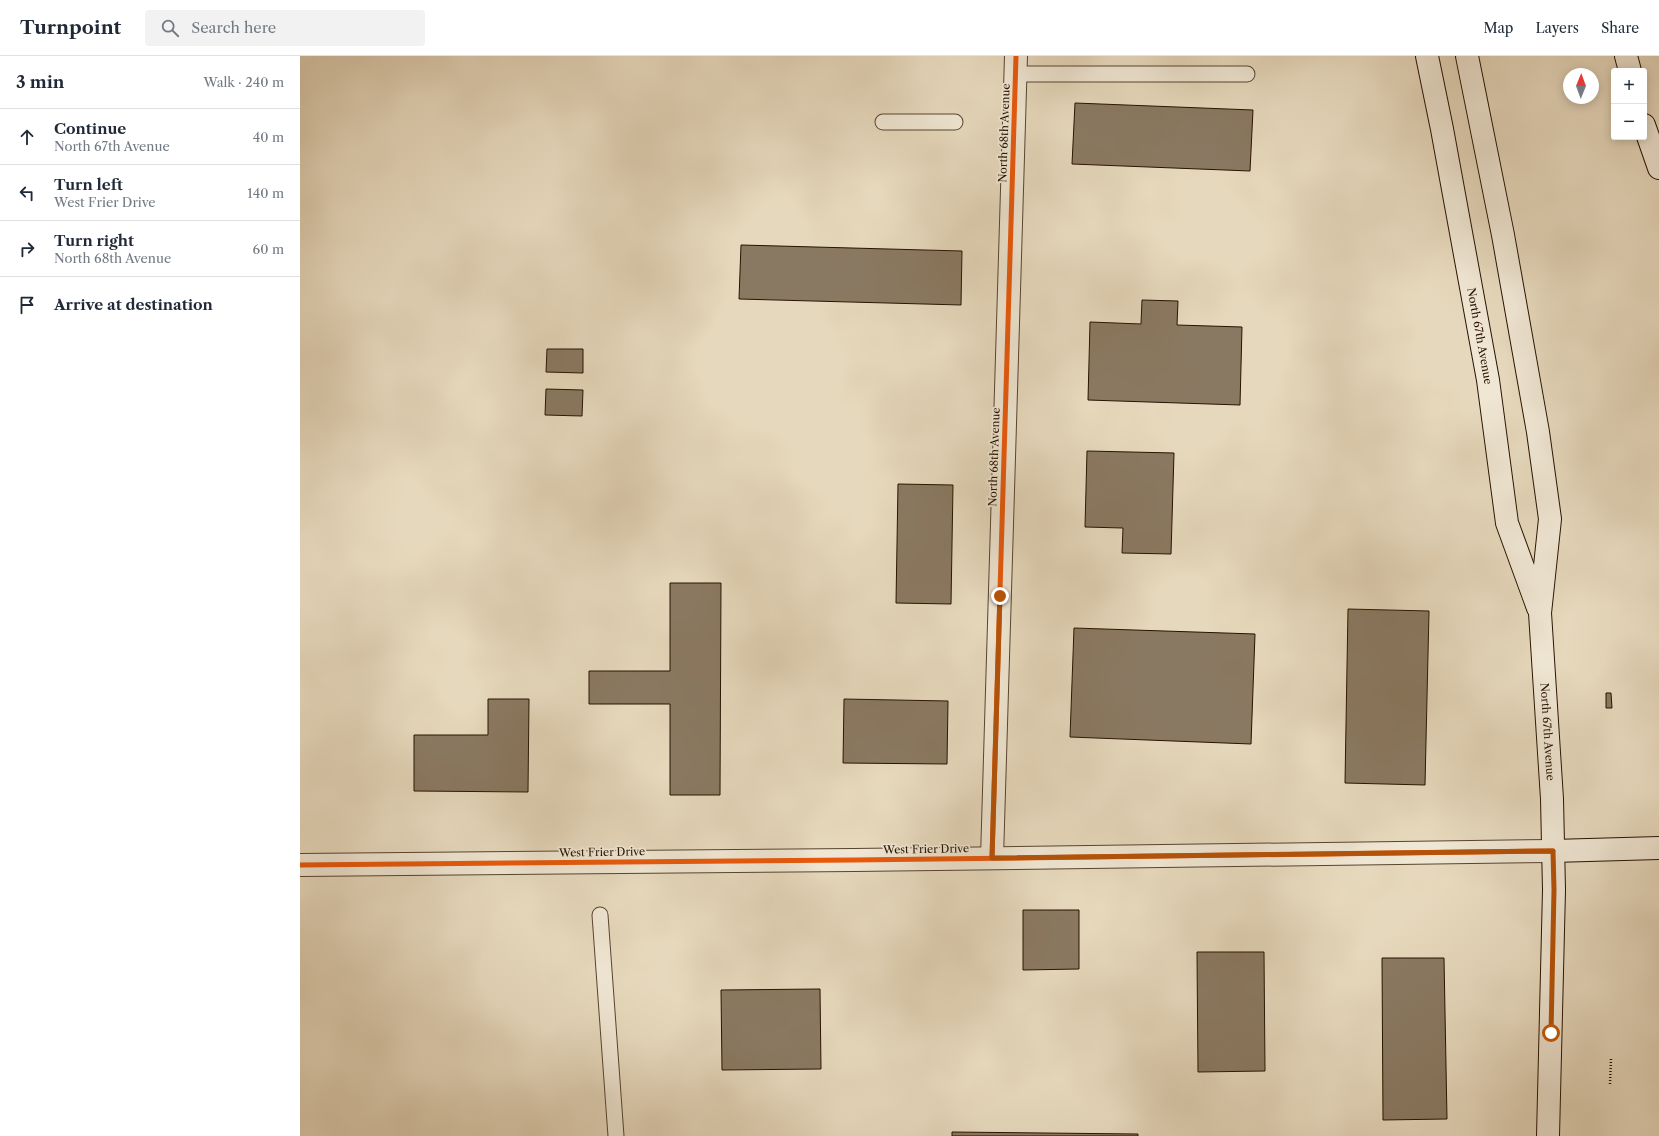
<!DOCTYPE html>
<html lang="en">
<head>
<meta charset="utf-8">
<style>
  :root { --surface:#fff; --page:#f2f2f3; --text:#1f2937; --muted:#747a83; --line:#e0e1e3 }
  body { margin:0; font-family:"Libre Caslon Text",serif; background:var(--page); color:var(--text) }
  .controls { position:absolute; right:12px; top:12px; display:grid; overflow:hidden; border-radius:4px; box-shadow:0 2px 10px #0003 }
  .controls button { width:36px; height:36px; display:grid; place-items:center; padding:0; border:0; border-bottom:1px solid var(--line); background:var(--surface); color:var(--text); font:20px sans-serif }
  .compass { position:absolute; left:1263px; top:12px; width:36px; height:36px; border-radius:50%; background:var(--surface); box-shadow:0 2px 10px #0003; rotate:1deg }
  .stop { position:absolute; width:12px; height:12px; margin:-9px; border:3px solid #b45309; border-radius:50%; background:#fff }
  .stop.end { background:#b45309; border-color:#fff; box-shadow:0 1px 4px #0008 }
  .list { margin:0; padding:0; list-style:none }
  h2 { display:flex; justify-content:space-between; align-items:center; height:52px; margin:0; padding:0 16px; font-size:17px }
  h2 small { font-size:13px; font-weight:400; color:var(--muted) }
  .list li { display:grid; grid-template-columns:26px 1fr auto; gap:12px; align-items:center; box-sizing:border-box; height:56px; padding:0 16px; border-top:1px solid var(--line) }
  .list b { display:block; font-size:15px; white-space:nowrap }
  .list p { margin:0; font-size:13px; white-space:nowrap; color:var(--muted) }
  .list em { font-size:13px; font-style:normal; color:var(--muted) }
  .icon { flex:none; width:22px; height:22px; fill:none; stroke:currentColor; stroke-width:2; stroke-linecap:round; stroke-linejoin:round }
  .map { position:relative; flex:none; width:1359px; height:1080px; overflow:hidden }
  header { display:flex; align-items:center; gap:24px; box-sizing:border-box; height:56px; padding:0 20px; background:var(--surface); border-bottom:1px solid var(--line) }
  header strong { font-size:19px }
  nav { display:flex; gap:22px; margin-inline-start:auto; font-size:14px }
  .search { width:280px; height:36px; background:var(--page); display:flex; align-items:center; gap:10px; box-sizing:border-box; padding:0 14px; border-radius:4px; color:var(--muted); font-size:15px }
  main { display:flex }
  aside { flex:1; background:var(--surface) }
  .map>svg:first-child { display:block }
</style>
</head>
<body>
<header>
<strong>Turnpoint</strong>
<div class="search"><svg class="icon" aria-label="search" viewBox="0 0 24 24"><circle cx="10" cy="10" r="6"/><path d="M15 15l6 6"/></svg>Search here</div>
<nav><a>Map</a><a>Layers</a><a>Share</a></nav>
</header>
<main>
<aside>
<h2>3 min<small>Walk · 240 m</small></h2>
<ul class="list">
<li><svg class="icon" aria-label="ahead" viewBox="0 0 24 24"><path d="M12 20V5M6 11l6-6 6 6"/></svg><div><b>Continue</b><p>North 67th Avenue</p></div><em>40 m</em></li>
<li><svg class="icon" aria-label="left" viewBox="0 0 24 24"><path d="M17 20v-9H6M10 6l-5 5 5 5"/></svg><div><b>Turn left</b><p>West Frier Drive</p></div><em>140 m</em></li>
<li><svg class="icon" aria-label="right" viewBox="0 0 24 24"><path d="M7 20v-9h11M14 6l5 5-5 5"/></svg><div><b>Turn right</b><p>North 68th Avenue</p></div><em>60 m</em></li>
<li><svg class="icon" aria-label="arrive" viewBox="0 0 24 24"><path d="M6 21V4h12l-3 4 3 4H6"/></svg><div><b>Arrive at destination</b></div></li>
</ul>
</aside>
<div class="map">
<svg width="1359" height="1080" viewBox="0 0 1359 1080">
  <rect width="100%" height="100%" fill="#e6d8bc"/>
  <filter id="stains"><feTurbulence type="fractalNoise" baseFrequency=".005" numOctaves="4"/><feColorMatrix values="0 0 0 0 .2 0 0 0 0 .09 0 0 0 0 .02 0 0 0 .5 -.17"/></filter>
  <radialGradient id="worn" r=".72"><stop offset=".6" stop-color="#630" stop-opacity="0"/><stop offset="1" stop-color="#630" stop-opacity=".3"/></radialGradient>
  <g fill="#8a7962" stroke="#271300">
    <path d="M775,47L953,54L950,115L772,108Z"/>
    <path d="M441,189L662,195L661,249L439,243Z"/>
    <path d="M842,244L878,245L877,269L942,271L940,349L788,344L790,266L841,268Z"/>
    <path d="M247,293H283V317L246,316Z"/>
    <path d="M246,333L283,334L282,360L245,359Z"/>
    <path d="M787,395L874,397L871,498L822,497L823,472L785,471Z"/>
    <path d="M598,428L653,429L651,548L596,547Z"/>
    <path d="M370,527H421L420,739H370V648H289V615H370Z"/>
    <path d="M1048,553L1129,555L1125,729L1045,727Z"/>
    <path d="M774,572L955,578L951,688L770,681Z"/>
    <path d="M1306,637H1311L1312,652H1306Z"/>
    <path d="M188,643H229L228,736L114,735V679H188Z"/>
    <path d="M544,643L648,645L647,708L543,707Z"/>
    <path d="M723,854H779V913L723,914Z"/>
    <path d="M897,896H964L965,1015L898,1016Z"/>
    <path d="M1082,902H1144L1147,1063L1083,1064Z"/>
    <path d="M520,933L521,1013L422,1014L421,934Z"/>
    <path d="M652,1076L838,1078V1080H652Z"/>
  </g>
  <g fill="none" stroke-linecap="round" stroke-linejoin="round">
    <defs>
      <g id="service">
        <path d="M715,18H947"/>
        <path d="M583,66H655"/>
        <path d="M300,859L316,1080"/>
      </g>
      <g id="minor">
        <path d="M692,802L716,0"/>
        <path d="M0,809L554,804L1253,795"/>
      </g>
      <g id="secondary">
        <path id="s1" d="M1127,0L1142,73L1188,324L1207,467L1238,552"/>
        <path id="s2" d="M1167,0L1203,179L1238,376L1250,463L1240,557L1252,743L1254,834L1248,1080"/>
        <path d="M1326,0L1330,15"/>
        <path d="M1344,69L1359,112"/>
        <path d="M1253,795L1359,792"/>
      </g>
    </defs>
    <use href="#service" stroke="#57442f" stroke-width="17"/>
    <use href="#minor" stroke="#57442f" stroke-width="24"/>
    <use href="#secondary" stroke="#271300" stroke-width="24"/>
    <path stroke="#271300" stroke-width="2.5" stroke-dasharray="1 2" stroke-linecap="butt" d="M1310,1028L1311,1003"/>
    <use href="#service" stroke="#efe6d3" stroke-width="15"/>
    <use href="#minor" stroke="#efe6d3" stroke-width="22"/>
    <use href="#secondary" stroke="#efe6d3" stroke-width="22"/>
    <defs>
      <g id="cycleway">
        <path d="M692,802L716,0"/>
        <path d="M0,809L554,804L1253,795"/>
      </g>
    </defs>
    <use href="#cycleway" stroke="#efe6d3" stroke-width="8"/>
    <use href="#cycleway" stroke="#e8590c" stroke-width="5"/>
  </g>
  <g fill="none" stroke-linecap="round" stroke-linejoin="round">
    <path stroke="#b45309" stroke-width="5" d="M700,540L692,802L1253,795L1254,834L1251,977"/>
  </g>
  <g text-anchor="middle" stroke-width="3.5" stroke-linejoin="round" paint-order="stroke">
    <g font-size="11" fill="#271300" stroke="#efe6d3">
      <text transform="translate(704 77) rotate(-88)" y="4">North 68th Avenue</text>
      <text dy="4" stroke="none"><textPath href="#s1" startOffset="285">North 67th Avenue</textPath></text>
      <text transform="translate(694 401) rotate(-88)" y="4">North 68th Avenue</text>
      <text dy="4" stroke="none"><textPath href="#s2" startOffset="684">North 67th Avenue</textPath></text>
      <text transform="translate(626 793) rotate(-1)" y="4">West Frier Drive</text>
      <text transform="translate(302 796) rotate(-1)" y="4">West Frier Drive</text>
    </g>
  </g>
  <rect width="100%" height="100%" filter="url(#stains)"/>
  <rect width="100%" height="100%" fill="url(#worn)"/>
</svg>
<div class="controls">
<button>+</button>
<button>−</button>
</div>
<svg class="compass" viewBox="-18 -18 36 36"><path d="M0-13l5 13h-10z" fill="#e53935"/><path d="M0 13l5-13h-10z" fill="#747a83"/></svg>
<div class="stop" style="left:1251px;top:977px"></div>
<div class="stop end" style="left:700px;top:540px"></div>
</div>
</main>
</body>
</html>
